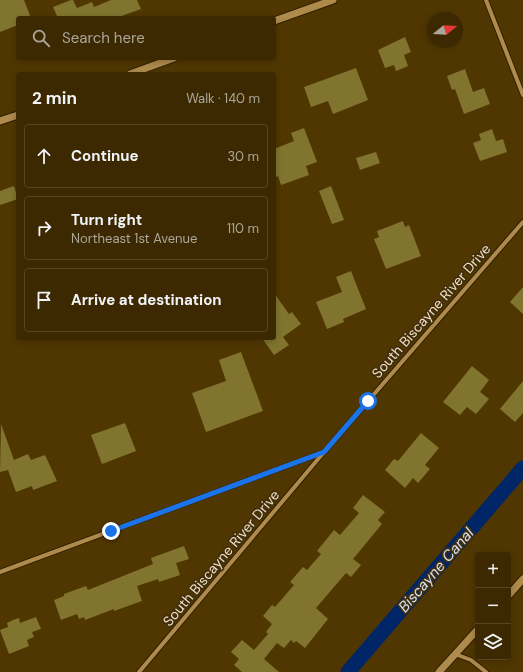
<!DOCTYPE html>
<html lang="en">
<head>
<meta charset="utf-8">
<style>
  :root { --surface:#3c2902; --page:#43310c; --text:#f1f3f6; --muted:#aca699; --line:#554524 }
  body { margin:0; font-family:"DM Sans",sans-serif; background:var(--page); color:var(--text) }
  .controls { position:absolute; right:12px; bottom:12px; display:grid; overflow:hidden; border-radius:4px; box-shadow:0 2px 6px #0003 }
  .controls button { width:36px; height:36px; display:grid; place-items:center; padding:0; border:0; border-bottom:1px solid var(--line); background:var(--surface); color:var(--text); font:20px sans-serif }
  .compass { position:absolute; left:427px; top:12px; width:36px; height:36px; border-radius:50%; background:var(--surface); box-shadow:0 2px 6px #0003; rotate:72deg }
  .stop { position:absolute; width:12px; height:12px; margin:-9px; border:3px solid #1a73e8; border-radius:50%; background:#fff }
  .stop.end { background:#1a73e8; border-color:#fff; box-shadow:0 1px 4px #0008 }
  .list { margin:0; padding:0; list-style:none }
  h2 { display:flex; justify-content:space-between; align-items:center; height:52px; margin:0; padding:0 16px; font-size:17px }
  h2 small { font-size:13px; font-weight:400; color:var(--muted) }
  .list li { display:grid; grid-template-columns:26px 1fr auto; gap:12px; align-items:center; box-sizing:border-box; height:64px; margin:0 8px 8px; padding:0 8px; border:1px solid var(--line); border-radius:4px }
  .list b { display:block; font-size:15px; white-space:nowrap }
  .list p { margin:0; font-size:13px; white-space:nowrap; color:var(--muted) }
  .list em { font-size:13px; font-style:normal; color:var(--muted) }
  .icon { flex:none; width:22px; height:22px; fill:none; stroke:currentColor; stroke-width:2; stroke-linecap:round; stroke-linejoin:round }
  .map { position:relative; flex:none; width:523px; height:672px; overflow:hidden }
  .search { position:absolute; background:var(--surface); box-shadow:0 2px 6px #0003; left:16px; top:16px; width:260px; height:44px; display:flex; align-items:center; gap:10px; box-sizing:border-box; padding:0 14px; border-radius:4px; color:var(--muted); font-size:15px }
  .panel { position:absolute; background:var(--surface); box-shadow:0 2px 6px #0003; left:16px; top:72px; width:260px; height:268px; border-radius:4px }
  .map>svg:first-child { display:block }
</style>
</head>
<body>
<div class="map">
<svg width="523" height="672" viewBox="0 0 523 672">
  <rect width="100%" height="100%" fill="#503702"/>
  <g fill="none" stroke-linecap="round" stroke-linejoin="round">
    <path stroke="#002668" stroke-width="15" d="M348,672L523,468"/>
  </g>
  <g fill="#80742e">
    <path d="M0,0H24L31,18H18V25L0,32Z"/>
    <path d="M71,0H73L77,8L92,2L94,7L111,0H137L141,9L116,18H53L57,16L53,7Z"/>
    <path d="M405,37L411,52L404,55L408,66L396,71L394,65L385,68L378,50Z"/>
    <path d="M356,68L368,100L333,114L328,101L311,107L304,87Z"/>
    <path d="M465,69L473,92L484,88L490,104L464,114L455,89L452,90L447,76Z"/>
    <path d="M304,128L317,162L306,166L309,175L281,185L278,176L274,178V149L294,141L291,133Z"/>
    <path d="M492,129L496,141L503,139L507,152L480,161L473,143L481,140L479,134Z"/>
    <path d="M376,152L380,163L360,170L356,158Z"/>
    <path d="M14,186L18,199L0,205V191Z"/>
    <path d="M331,186L344,220L332,224L319,191Z"/>
    <path d="M403,221L405,227L409,225L421,256L386,269L374,239L379,237L377,231Z"/>
    <path d="M351,271L366,309L343,319L344,322L327,329L316,302L342,292L336,277Z"/>
    <path d="M523,287V314L510,302Z"/>
    <path d="M274,293L289,314L292,312L301,324L283,337L289,345L274,355L262,338H274Z"/>
    <path d="M241,352L263,411L206,432L192,393L226,381L219,360Z"/>
    <path d="M472,366L489,380L480,392L489,399L476,414L467,407L460,415L443,402Z"/>
    <path d="M523,381V413L515,422L500,409Z"/>
    <path d="M125,423L136,451L102,464L91,435Z"/>
    <path d="M1,424L14,460L28,454L31,460L45,455L57,481L33,490L32,486L16,492L8,470L0,472Z"/>
    <path d="M421,433L439,448L425,465L430,469L418,483L413,478L405,488L385,470L394,459L398,461Z"/>
    <path d="M363,495L385,512L378,520L382,524L353,559L361,565L351,577L346,573L316,608L328,619L305,648L296,641L294,643L291,640L284,648L277,643L264,659L279,672H242L234,665L239,659L231,652L242,640L254,650L268,634L266,632L272,624L263,616L272,605L275,607L294,585L290,582L303,567L307,570L321,554L317,551L334,530L340,535L359,513L353,508Z"/>
    <path d="M184,546L189,559L176,563L180,575L159,582L158,579L137,586L142,601L114,611V609L85,620L84,617L79,619L77,614L61,620L54,600L64,596V594L86,586L88,590L153,564L151,558Z"/>
    <path d="M36,617L41,629L32,632L34,637L27,640L29,646L9,654L0,630L8,627L7,623L13,620L19,618L20,623Z"/>
  </g>
  <g fill="none" stroke-linecap="round" stroke-linejoin="round">
    <defs>
      <g id="minor">
        <path d="M486,0L523,95"/>
        <path d="M0,572L324,452"/>
        <path d="M455,654L471,660L486,672"/>
        <path d="M139,672L324,452L523,222"/>
      </g>
      <g id="tertiary">
        <path d="M274,21L333,0"/>
        <path d="M130,74L174,58"/>
        <path d="M0,121L18,115"/>
        <path d="M508,596L523,579"/>
        <path d="M439,672L478,629"/>
      </g>
    </defs>
    <use href="#minor" stroke="#312000" stroke-width="6"/>
    <use href="#tertiary" stroke="#312000" stroke-width="9"/>
    <use href="#minor" stroke="#ae8a4c" stroke-width="4"/>
    <use href="#tertiary" stroke="#ae8a4c" stroke-width="7"/>
  </g>
  <g fill="none" stroke-linecap="round" stroke-linejoin="round">
    <path stroke="#1a73e8" stroke-width="5" d="M111,531L324,452L368,401"/>
  </g>
  <g text-anchor="middle" stroke-width="3.5" stroke-linejoin="round" paint-order="stroke">
    <g font-size="14" fill="#f2dfc1" stroke="#412f0d">
      <text transform="translate(431 311) rotate(-49)" y="5">South Biscayne River Drive</text>
      <text transform="translate(221 558) rotate(-50)" y="5">South Biscayne River Drive</text>
    </g>
    <g font-size="15" font-style="italic" fill="#d5e2f6" stroke="#412f0d">
      <text transform="translate(436 570) rotate(-49)" y="5">Biscayne Canal</text>
    </g>
  </g>
</svg>
<div class="controls">
<button>+</button>
<button>−</button>
<button><svg class="icon" aria-label="layers" viewBox="0 0 24 24"><path d="M12 4l9 5-9 5-9-5zM3 14l9 5 9-5"/></svg></button>
</div>
<svg class="compass" viewBox="-18 -18 36 36"><path d="M0-13l5 13h-10z" fill="#e53935"/><path d="M0 13l5-13h-10z" fill="#aca699"/></svg>
<div class="stop" style="left:368px;top:401px"></div>
<div class="stop end" style="left:111px;top:531px"></div>
<div class="search"><svg class="icon" aria-label="search" viewBox="0 0 24 24"><circle cx="10" cy="10" r="6"/><path d="M15 15l6 6"/></svg>Search here</div>
<section class="panel">
<h2>2 min<small>Walk · 140 m</small></h2>
<ul class="list">
<li><svg class="icon" aria-label="ahead" viewBox="0 0 24 24"><path d="M12 20V5M6 11l6-6 6 6"/></svg><div><b>Continue</b></div><em>30 m</em></li>
<li><svg class="icon" aria-label="right" viewBox="0 0 24 24"><path d="M7 20v-9h11M14 6l5 5-5 5"/></svg><div><b>Turn right</b><p>Northeast 1st Avenue</p></div><em>110 m</em></li>
<li><svg class="icon" aria-label="arrive" viewBox="0 0 24 24"><path d="M6 21V4h12l-3 4 3 4H6"/></svg><div><b>Arrive at destination</b></div></li>
</ul>
</section>
</div>
</body>
</html>
